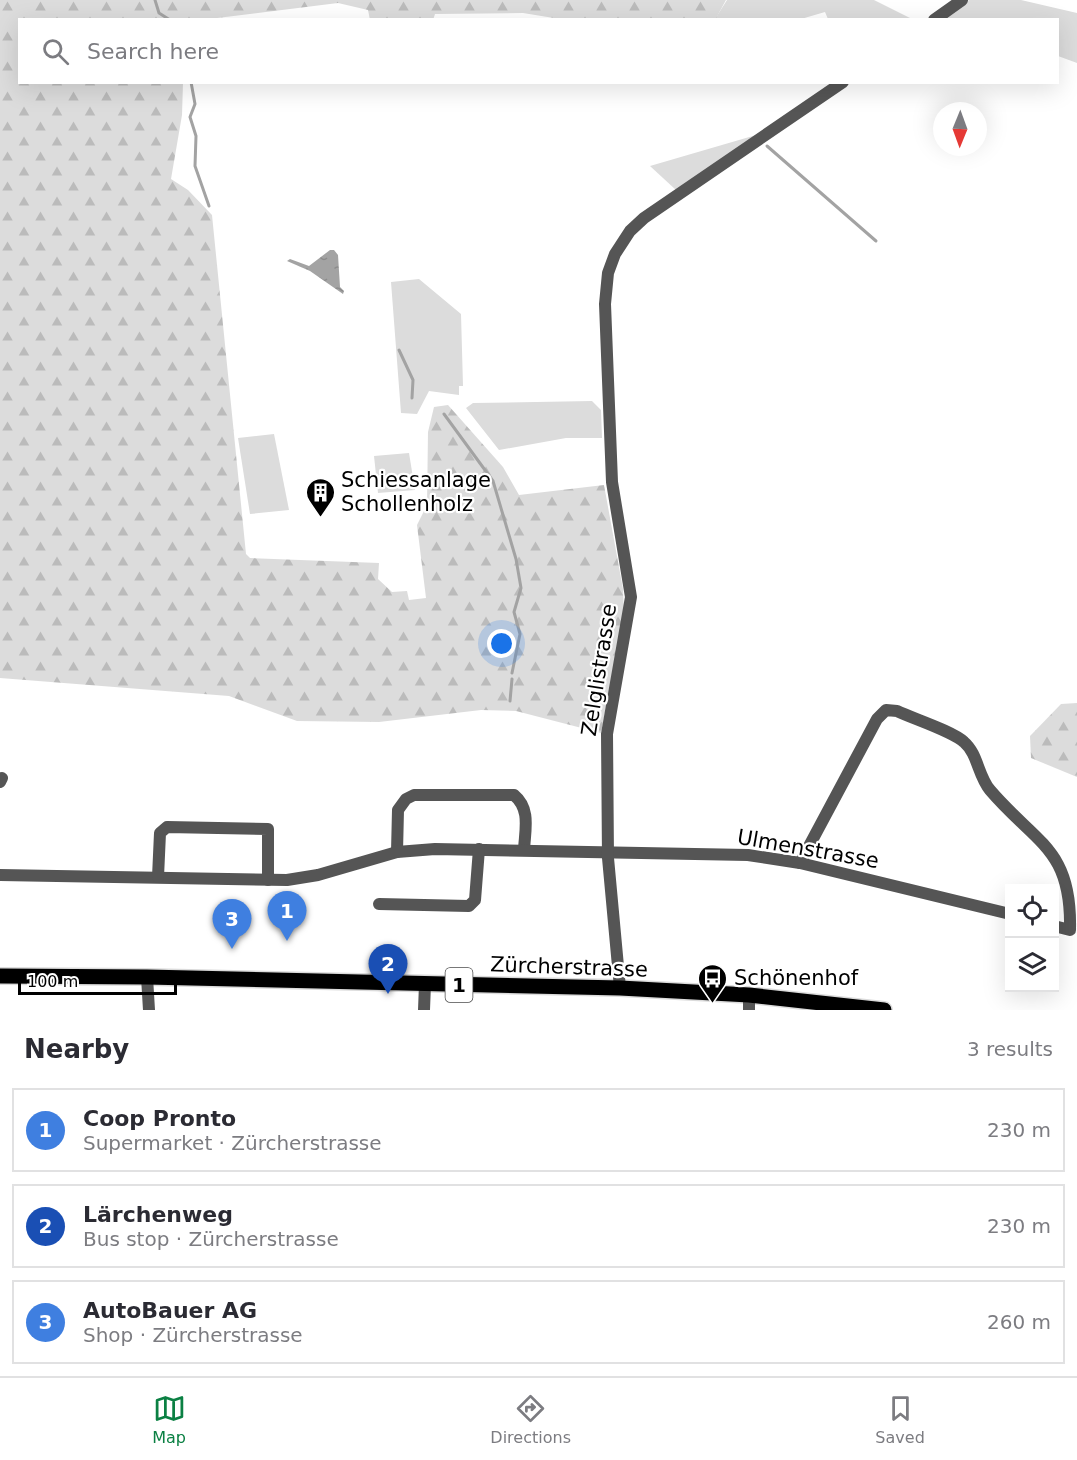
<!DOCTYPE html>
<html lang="en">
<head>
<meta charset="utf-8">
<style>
  :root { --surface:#fff; --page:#f7f7f7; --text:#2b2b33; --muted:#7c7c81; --line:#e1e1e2; --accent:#0b8043 }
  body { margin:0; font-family:"DejaVu Sans",sans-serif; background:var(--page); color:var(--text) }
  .controls { position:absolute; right:18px; bottom:18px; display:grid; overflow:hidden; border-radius:0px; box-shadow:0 6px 24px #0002 }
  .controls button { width:54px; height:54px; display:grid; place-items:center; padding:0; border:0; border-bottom:2px solid var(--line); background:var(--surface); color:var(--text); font:30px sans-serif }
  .compass { position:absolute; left:933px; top:102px; width:54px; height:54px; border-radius:50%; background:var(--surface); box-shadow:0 6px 24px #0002; rotate:181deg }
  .scale { position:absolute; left:18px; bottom:15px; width:159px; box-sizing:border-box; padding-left:6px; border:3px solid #000; border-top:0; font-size:16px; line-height:21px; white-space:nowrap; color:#000; -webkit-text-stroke:4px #fff; paint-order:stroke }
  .you { position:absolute; left:502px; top:644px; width:21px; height:21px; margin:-15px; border:4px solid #fff; border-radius:50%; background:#1a73e8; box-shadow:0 0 0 9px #1a73e833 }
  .badge { display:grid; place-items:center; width:39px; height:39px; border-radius:50%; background:var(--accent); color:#fff; font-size:20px; font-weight:700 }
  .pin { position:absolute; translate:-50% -50px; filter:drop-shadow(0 2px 3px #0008) }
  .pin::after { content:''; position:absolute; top:32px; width:21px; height:18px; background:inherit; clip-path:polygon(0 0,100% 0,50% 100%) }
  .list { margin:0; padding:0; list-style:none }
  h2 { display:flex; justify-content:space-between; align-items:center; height:78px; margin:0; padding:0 24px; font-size:26px }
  h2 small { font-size:20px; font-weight:400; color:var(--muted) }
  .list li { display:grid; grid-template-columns:39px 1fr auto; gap:18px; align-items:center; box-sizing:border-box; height:84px; margin:0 12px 12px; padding:0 12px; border:2px solid var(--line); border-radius:0px }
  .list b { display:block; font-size:22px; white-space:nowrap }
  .list p { margin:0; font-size:20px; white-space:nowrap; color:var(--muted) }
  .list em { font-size:20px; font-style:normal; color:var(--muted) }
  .icon { flex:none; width:33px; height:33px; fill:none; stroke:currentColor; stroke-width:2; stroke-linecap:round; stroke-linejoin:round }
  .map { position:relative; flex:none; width:1077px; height:1010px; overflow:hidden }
  .search { position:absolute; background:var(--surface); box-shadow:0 6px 24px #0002; left:18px; right:18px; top:18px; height:66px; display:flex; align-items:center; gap:15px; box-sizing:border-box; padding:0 21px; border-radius:0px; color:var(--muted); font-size:22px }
  .sheet { height:366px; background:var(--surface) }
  nav { display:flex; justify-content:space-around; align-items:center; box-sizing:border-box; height:84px; border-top:2px solid var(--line); background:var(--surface); font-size:16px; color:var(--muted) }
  nav a { display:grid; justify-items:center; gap:3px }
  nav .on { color:var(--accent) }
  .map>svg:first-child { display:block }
</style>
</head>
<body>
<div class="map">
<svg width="1077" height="1010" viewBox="0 0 1077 1010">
  <defs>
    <pattern id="forest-firs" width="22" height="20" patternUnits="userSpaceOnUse" patternTransform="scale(1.5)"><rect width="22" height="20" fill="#dcdcdc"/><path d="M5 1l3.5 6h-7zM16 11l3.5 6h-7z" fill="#bbb"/></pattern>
    <pattern id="water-ripples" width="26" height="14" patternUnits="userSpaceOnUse" patternTransform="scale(1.5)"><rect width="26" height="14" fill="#a3a3a3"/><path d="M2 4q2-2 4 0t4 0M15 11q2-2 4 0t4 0" fill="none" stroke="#8b8b8b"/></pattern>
  </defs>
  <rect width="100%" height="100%" fill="#fff"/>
  <g fill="#dcdcdc">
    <path d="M727,0H874L912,19H828L825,12L801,19H715Z"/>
    <path d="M969,0H1021L1077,13V63L1058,56V20H943Z"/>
    <path d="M763,133L676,190L650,166Z"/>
    <path d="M419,279L461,314L463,386H459V395L429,391L417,414L401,413L391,282Z"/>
    <path d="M592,401L601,410L602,438H566L499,450L466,408L473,403Z"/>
    <path d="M274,434L289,510L250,514L238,438Z"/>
    <path d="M409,453L415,490L378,493L374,456Z"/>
  </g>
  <g fill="url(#forest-firs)">
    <path d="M0,0H726L715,20H566L523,13L435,14L433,20H370L368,10L338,3L201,20H20V82L183,83L182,115L171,179L188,190L212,215L246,554L250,558L379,563L378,579L392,592L407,591L409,600L426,598L417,525L427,505L428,432L434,407L448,405L503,467L519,495L604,485L623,589L624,613L601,733L516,711L481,710L379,722L297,721L229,696L0,678Z"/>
    <path d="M1077,703V777L1031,758L1030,736L1061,704Z"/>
  </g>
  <path fill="url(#water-ripples)" d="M330,250H334L338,255L340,287L344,291L343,294L310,271L287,261L290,259L309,266Z"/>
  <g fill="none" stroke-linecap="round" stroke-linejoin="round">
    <g stroke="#a3a3a3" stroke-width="3">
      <path d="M155,0L159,13L170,20"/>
      <path d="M191,82L195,104L190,117L196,136L195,166L209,206"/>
      <path d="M767,146L876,241"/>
      <path d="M399,350L413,380L412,398"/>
      <path d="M444,414L493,481L516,559L521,588L514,612L520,634L512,673"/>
      <path d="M510,701L512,679"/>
    </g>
    <defs>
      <path id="major" d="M0,976L147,977L620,988L749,995L884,1010"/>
    </defs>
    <use href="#major" stroke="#dbdbdb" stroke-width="18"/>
    <g stroke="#555" stroke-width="12">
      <path d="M934,20L962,0"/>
      <path d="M0,782L2,778"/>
      <path d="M397,852L398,810L406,799L414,795H514C531,809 525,830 524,850"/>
      <path d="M800,863L877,719L886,710L897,711C914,719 952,731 964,742C978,754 978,776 990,790C1036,844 1072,848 1070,930L1054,926"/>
      <path d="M0,875L287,880L318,875L397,852L435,849L748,855L800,863L1010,914"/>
      <path d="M158,877L160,833L167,827L268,829V880"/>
      <path d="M379,904L469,906L475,900L479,849"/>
      <path d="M147,977L149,1010"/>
      <path d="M620,988L608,858L607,734L631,597L612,482L605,304L608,273L615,254L630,231L644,218L843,82"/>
      <path d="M424,1010L425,984"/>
      <path d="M749,1010V995"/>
    </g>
    <use href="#major" stroke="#000" stroke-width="15"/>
  </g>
  <defs>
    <symbol id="building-pin" viewBox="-11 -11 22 30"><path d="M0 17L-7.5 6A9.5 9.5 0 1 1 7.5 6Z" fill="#000" stroke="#fff"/><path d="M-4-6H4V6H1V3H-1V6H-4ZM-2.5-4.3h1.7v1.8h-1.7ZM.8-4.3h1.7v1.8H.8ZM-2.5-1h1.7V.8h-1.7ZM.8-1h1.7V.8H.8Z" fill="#fff"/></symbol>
    <symbol id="bus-pin" viewBox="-11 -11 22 30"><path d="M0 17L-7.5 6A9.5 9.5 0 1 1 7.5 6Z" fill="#000" stroke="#fff"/><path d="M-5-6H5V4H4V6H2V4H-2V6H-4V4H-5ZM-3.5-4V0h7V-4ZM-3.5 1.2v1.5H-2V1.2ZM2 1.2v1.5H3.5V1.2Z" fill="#fff"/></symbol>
  </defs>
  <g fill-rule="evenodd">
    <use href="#building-pin" x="304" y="476" width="33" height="45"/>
    <use href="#bus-pin" x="696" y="962" width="33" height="45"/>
  </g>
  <g text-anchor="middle" stroke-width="4.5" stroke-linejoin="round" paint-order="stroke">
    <rect fill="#fff" stroke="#4c4c4c" stroke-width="1.5" x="445.5" y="968" width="27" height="34" rx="4.5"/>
    <g font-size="20" font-weight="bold" fill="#000">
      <text x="459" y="992">1</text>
    </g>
    <g font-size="21" fill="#000" stroke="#fff" text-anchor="start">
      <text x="341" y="487">Schiessanlage<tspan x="341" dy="24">Schollenholz</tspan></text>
      <text x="734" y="985">Schönenhof</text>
    </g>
    <g font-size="21" fill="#000" stroke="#fff">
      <text transform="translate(599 670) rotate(-81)" y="7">Zelglistrasse</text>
      <text transform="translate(808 849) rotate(10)" y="7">Ulmenstrasse</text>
      <text transform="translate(569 967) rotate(2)" y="7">Zürcherstrasse</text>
    </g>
  </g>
</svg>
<div class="controls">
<button><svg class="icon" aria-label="locate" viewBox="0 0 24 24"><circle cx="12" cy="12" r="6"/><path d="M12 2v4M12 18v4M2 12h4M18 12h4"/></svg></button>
<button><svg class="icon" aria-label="layers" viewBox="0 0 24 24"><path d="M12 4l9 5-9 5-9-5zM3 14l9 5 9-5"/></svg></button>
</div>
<svg class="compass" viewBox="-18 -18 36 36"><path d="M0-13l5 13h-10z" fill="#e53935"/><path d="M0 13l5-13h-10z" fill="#7c7c81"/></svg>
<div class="scale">100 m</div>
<div class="you"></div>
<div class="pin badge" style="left:287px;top:941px;background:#3f7fe0">1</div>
<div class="pin badge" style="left:388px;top:994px;background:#1a4fb4">2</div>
<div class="pin badge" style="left:232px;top:949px;background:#3f7fe0">3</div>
<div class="search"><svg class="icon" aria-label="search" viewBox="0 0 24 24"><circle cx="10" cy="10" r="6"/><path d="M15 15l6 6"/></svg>Search here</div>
</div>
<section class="sheet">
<h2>Nearby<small>3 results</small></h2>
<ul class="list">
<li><span class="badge" style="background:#3f7fe0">1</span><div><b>Coop Pronto</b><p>Supermarket · Zürcherstrasse</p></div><em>230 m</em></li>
<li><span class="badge" style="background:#1a4fb4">2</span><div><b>Lärchenweg</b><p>Bus stop · Zürcherstrasse</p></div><em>230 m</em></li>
<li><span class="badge" style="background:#3f7fe0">3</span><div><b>AutoBauer AG</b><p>Shop · Zürcherstrasse</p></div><em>260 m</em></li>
</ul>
</section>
<nav>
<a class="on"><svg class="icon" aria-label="map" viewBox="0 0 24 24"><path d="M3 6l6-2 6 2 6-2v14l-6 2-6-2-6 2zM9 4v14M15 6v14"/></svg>Map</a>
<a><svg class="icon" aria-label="directions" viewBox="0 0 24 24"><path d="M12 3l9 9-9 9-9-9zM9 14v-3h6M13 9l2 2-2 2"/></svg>Directions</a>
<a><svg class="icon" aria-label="saved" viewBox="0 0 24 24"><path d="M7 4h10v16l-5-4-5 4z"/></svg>Saved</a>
</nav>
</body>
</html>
